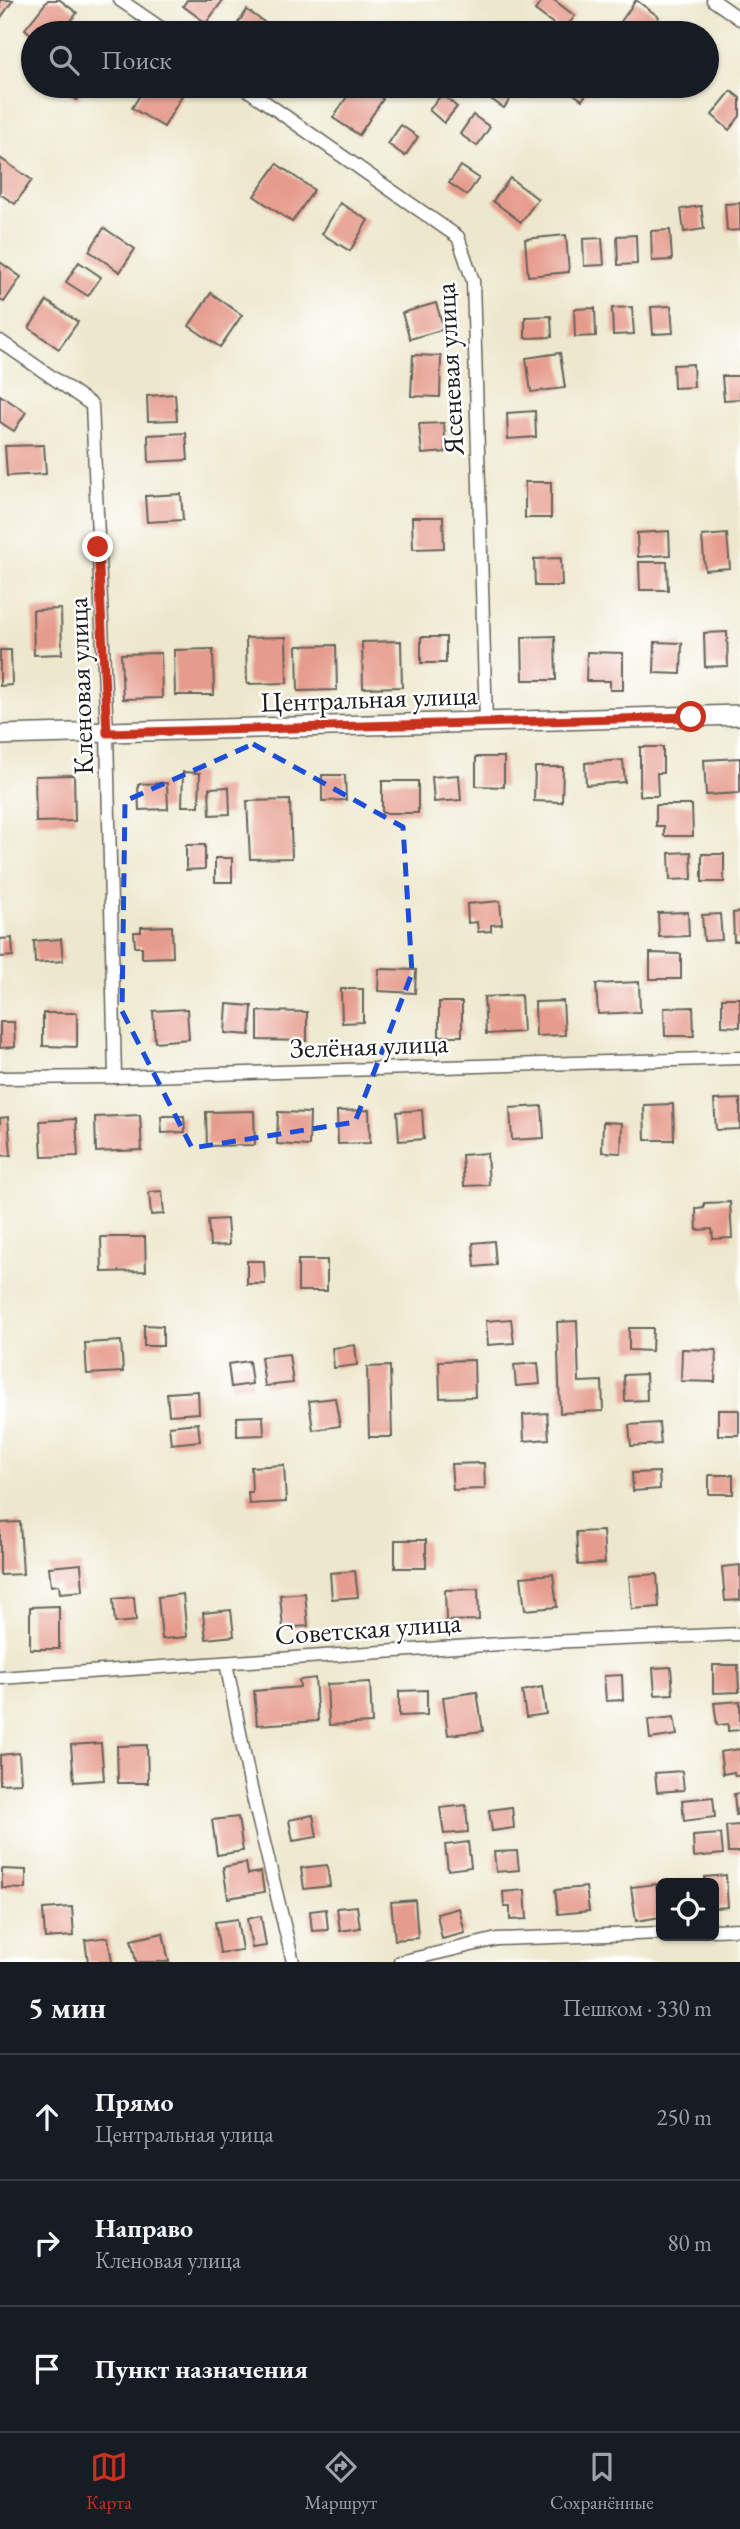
<!DOCTYPE html>
<html lang="ru">
<head>
<meta charset="utf-8">
<style>
  :root { --surface:#171b24; --page:#242831; --text:#f1f3f6; --muted:#9ea1a6; --line:#363941; --accent:#c8321e }
  body { margin:0; font-family:"EB Garamond",serif; background:var(--page); color:var(--text) }
  .controls { position:absolute; right:21px; bottom:21px; display:grid; overflow:hidden; border-radius:10px; box-shadow:0 2px 5px #0004 }
  .controls button { width:63px; height:63px; display:grid; place-items:center; padding:0; border:0; border-bottom:2px solid var(--line); background:var(--surface); color:var(--text); font:35px sans-serif }
  .stop { position:absolute; width:21px; height:21px; margin:-16px; border:5px solid #c8321e; border-radius:50%; background:#fff }
  .stop.end { background:#c8321e; border-color:#fff; box-shadow:0 2px 7px #0008 }
  .list { margin:0; padding:0; list-style:none }
  h2 { display:flex; justify-content:space-between; align-items:center; height:91px; margin:0; padding:0 28px; font-size:30px }
  h2 small { font-size:23px; font-weight:400; color:var(--muted) }
  .list li { display:grid; grid-template-columns:46px 1fr auto; gap:21px; align-items:center; box-sizing:border-box; height:126px; padding:0 28px; border-top:2px solid var(--line) }
  .list b { display:block; font-size:26px; white-space:nowrap }
  .list p { margin:0; font-size:23px; white-space:nowrap; color:var(--muted) }
  .list em { font-size:23px; font-style:normal; color:var(--muted) }
  .icon { flex:none; width:38px; height:38px; fill:none; stroke:currentColor; stroke-width:2; stroke-linecap:round; stroke-linejoin:round }
  .map { position:relative; flex:none; width:740px; height:1962px; overflow:hidden }
  .search { position:absolute; background:var(--surface); box-shadow:0 2px 5px #0004; left:21px; right:21px; top:21px; height:77px; display:flex; align-items:center; gap:18px; box-sizing:border-box; padding:0 24px; border-radius:38px; color:var(--muted); font-size:26px }
  .sheet { height:469px; background:var(--surface) }
  nav { display:flex; justify-content:space-around; align-items:center; box-sizing:border-box; height:98px; border-top:2px solid var(--line); background:var(--surface); font-size:19px; color:var(--muted) }
  nav a { display:grid; justify-items:center; gap:4px }
  nav .on { color:var(--accent) }
  .map>svg:first-child { display:block }
</style>
</head>
<body>
<div class="map">
<svg width="740" height="1962" viewBox="0 0 740 1962">
  <rect width="100%" height="100%" fill="#fff"/>
  <filter id="ink" filterUnits="userSpaceOnUse"><feTurbulence type="fractalNoise" baseFrequency=".0143" numOctaves="2"/><feDisplacementMap in="SourceGraphic" scale="14" xChannelSelector="R" yChannelSelector="G"/><feConvolveMatrix kernelMatrix="1 2 1 2 8 2 1 2 1" color-interpolation-filters="sRGB"/></filter>
  <filter id="wash" filterUnits="userSpaceOnUse"><feTurbulence type="fractalNoise" baseFrequency=".00686" numOctaves="4" result="noise"/><feDisplacementMap in="SourceGraphic" scale="28" xChannelSelector="R" yChannelSelector="G"/><feGaussianBlur stdDeviation="1.57" result="paint"/><feColorMatrix in="noise" values="0 0 0 0 0 0 0 0 0 0 0 0 0 0 0 0 0 1.4 0 .05"/><feComposite in="paint" operator="in"/></filter>
  <g filter="url(#wash)">
    <rect width="100%" height="100%" fill="#ede8cd"/>
    <g id="blocks">
      <g fill="#e69c8d">
        <path d="M0,0H13L0,19Z"/>
        <path d="M48,0H60L77,13L61,33H33V36L25,29Z"/>
        <path d="M187,0H223L206,23L183,6Z"/>
        <path d="M543,0H554L575,16L563,31L535,10Z"/>
        <path d="M636,0L659,17L647,33H634L620,23Z"/>
        <path d="M247,10L271,27L266,33H231Z"/>
        <path d="M57,86H87L77,100Z"/>
        <path d="M146,86H164L182,96L164,127L132,108Z"/>
        <path d="M354,86H363L383,99L359,135L333,118Z"/>
        <path d="M491,86H512L517,89L504,108L485,95Z"/>
        <path d="M563,86H592L582,100Z"/>
        <path d="M731,91L740,98V116L729,130L712,115Z"/>
        <path d="M442,94L457,107L444,123L429,110Z"/>
        <path d="M473,115L490,127L477,146L460,134Z"/>
        <path d="M401,125L418,137L405,156L388,144Z"/>
        <path d="M0,158L32,180L15,204L0,194Z"/>
        <path d="M277,164L314,190L292,222L254,196Z"/>
        <path d="M461,166L479,178L467,195L449,183Z"/>
        <path d="M510,178L538,199L521,222L493,201Z"/>
        <path d="M340,203L368,220L350,251L322,234Z"/>
        <path d="M740,203V230L727,231L725,204Z"/>
        <path d="M701,206L704,229L684,232L681,209Z"/>
        <path d="M104,228L135,249L120,272L89,251Z"/>
        <path d="M670,230L672,260L652,261L651,231Z"/>
        <path d="M566,235L569,272L528,276L525,239Z"/>
        <path d="M636,235L637,264L618,265L617,236Z"/>
        <path d="M602,238L604,265L584,266L583,239Z"/>
        <path d="M0,262L21,277L4,302L0,300Z"/>
        <path d="M79,262L101,277L88,296L66,282Z"/>
        <path d="M211,293L242,315L220,347L189,326Z"/>
        <path d="M47,301L78,322L59,349L29,328Z"/>
        <path d="M436,303L444,329L410,339L402,313Z"/>
        <path d="M671,306L673,333L653,334L651,307Z"/>
        <path d="M632,307L634,334L613,335L612,308Z"/>
        <path d="M595,308L596,336L575,337L574,309Z"/>
        <path d="M551,316L552,337L525,338V317Z"/>
        <path d="M560,353L565,388L531,392L526,358Z"/>
        <path d="M413,355L441,356L440,397L411,396Z"/>
        <path d="M693,364L694,387L674,388L673,365Z"/>
        <path d="M722,376H740V399L724,400Z"/>
        <path d="M175,394L177,420L148,421L147,396Z"/>
        <path d="M0,395L26,412L14,431L0,422Z"/>
        <path d="M535,411L536,437L508,439L507,413Z"/>
        <path d="M444,423L446,452L422,454L419,424Z"/>
        <path d="M186,433L188,460L149,462L148,435Z"/>
        <path d="M44,445L46,474L7,476L5,446Z"/>
        <rect x="525" y="482" width="26" height="36"/>
        <path d="M181,494L183,520L147,522L145,496Z"/>
        <path d="M412,517H443L444,548L413,549Z"/>
        <path d="M669,531L670,555L638,557L637,533Z"/>
        <path d="M727,534L730,568L705,570L702,536Z"/>
        <path d="M561,558L562,586H535L534,559Z"/>
        <path d="M639,562H667L668,590H640Z"/>
        <path d="M61,609L62,654L34,655L33,610Z"/>
        <path d="M727,632L728,666L705,667L704,633Z"/>
        <path d="M555,636L556,680H523L522,637Z"/>
        <path d="M286,637L287,683L247,684L246,638Z"/>
        <rect x="421" y="637" width="25" height="26"/>
        <path d="M401,641L402,687L363,688L362,642Z"/>
        <path d="M655,642L682,643L681,674L654,673Z"/>
        <path d="M336,645L337,690L298,691L297,646Z"/>
        <path d="M213,649L214,695H175L174,650Z"/>
        <path d="M0,650H11L12,685L0,686Z"/>
        <path d="M587,652L623,653V690H610V681H586Z"/>
        <path d="M161,653L162,698L123,699L121,654Z"/>
        <path d="M640,747H663V773H657L658,796H640Z"/>
        <path d="M476,757H504V787L476,786Z"/>
        <path d="M740,758V793L706,795L704,760Z"/>
        <path d="M623,760L625,782L586,785L585,763Z"/>
        <path d="M535,767H563L562,802L534,801Z"/>
        <path d="M183,772L200,773L199,806H182Z"/>
        <path d="M74,775L75,821L36,822L35,776Z"/>
        <path d="M322,775H345L346,800L322,801Z"/>
        <path d="M459,775L461,800L434,802L432,777Z"/>
        <rect x="382" y="781" width="36" height="32"/>
        <path d="M167,783L168,809L139,810L138,784Z"/>
        <path d="M229,787L230,814L210,815L209,788Z"/>
        <path d="M290,800L292,858L250,859L247,801Z"/>
        <path d="M656,805H692L693,836H664V826H656Z"/>
        <path d="M186,845H205V869L186,870Z"/>
        <path d="M691,852L692,879L670,880L669,853Z"/>
        <rect x="702" y="854" width="22" height="28"/>
        <rect x="215" y="858" width="17" height="24"/>
        <path d="M500,901L502,924L491,925V931L478,932L477,922L468,923L467,904Z"/>
        <path d="M688,912L689,936L659,937L658,913Z"/>
        <path d="M740,912V941H734L733,913Z"/>
        <path d="M720,914L722,940L704,941L702,915Z"/>
        <path d="M172,926L173,957L142,958V947H135L134,932H141V927Z"/>
        <path d="M12,938L13,956L0,957V939Z"/>
        <path d="M61,939L63,961L35,963L34,941Z"/>
        <path d="M650,953L681,954V979H650Z"/>
        <path d="M379,969L416,970L415,993L378,991Z"/>
        <path d="M639,982L640,1012L598,1014L596,984Z"/>
        <path d="M341,989H363V1022L342,1023Z"/>
        <path d="M521,995L523,1032L486,1034L484,997Z"/>
        <path d="M722,998H740V1027L722,1026Z"/>
        <path d="M563,1001L565,1035L536,1036L535,1002Z"/>
        <rect x="439" y="1002" width="23" height="34"/>
        <path d="M227,1004L252,1006L250,1035L225,1033Z"/>
        <path d="M693,1007L694,1036H665L664,1008Z"/>
        <path d="M187,1009L189,1039L155,1042L153,1011Z"/>
        <path d="M258,1011L307,1012V1041L258,1040Z"/>
        <path d="M43,1013H77V1047L43,1046Z"/>
        <path d="M0,1022H14L15,1047L0,1048Z"/>
        <path d="M740,1099V1129L716,1130L714,1100Z"/>
        <path d="M673,1104L674,1140H645L644,1105Z"/>
        <path d="M542,1106L544,1138L512,1140L510,1108Z"/>
        <path d="M369,1110L370,1143L338,1144L337,1111Z"/>
        <path d="M422,1110L424,1139L399,1141L397,1112Z"/>
        <path d="M254,1111L255,1145L207,1146L206,1112Z"/>
        <path d="M278,1112L310,1113L309,1146L277,1144Z"/>
        <path d="M140,1115L142,1150L96,1152L95,1117Z"/>
        <path d="M161,1116H184L185,1132L162,1133Z"/>
        <path d="M8,1117L11,1155L0,1156V1118Z"/>
        <path d="M76,1119L78,1156L42,1157L40,1121Z"/>
        <path d="M603,1122L622,1123L621,1153L602,1152Z"/>
        <path d="M487,1153L489,1185L464,1186L462,1155Z"/>
        <path d="M162,1191L164,1214L151,1215L149,1192Z"/>
        <path d="M730,1202L732,1238L713,1239L712,1229L697,1230L696,1209L704,1208V1203Z"/>
        <path d="M227,1219L229,1245L210,1246L208,1220Z"/>
        <path d="M101,1237H145L146,1271L102,1272Z"/>
        <path d="M494,1241L496,1265L475,1267L473,1243Z"/>
        <rect x="298" y="1260" width="29" height="31"/>
        <path d="M247,1261H264L265,1284H247Z"/>
        <path d="M511,1319L514,1343L488,1345L486,1321Z"/>
        <path d="M577,1321L579,1382L602,1381L603,1411L560,1413L557,1322Z"/>
        <path d="M144,1325L163,1326V1346H144Z"/>
        <path d="M629,1328H653L652,1351L629,1350Z"/>
        <path d="M121,1341L123,1372L87,1374L85,1343Z"/>
        <path d="M355,1345L357,1365L334,1368L332,1348Z"/>
        <path d="M682,1349L716,1350L715,1382L681,1381Z"/>
        <path d="M289,1354L293,1383L265,1386L261,1357Z"/>
        <path d="M474,1360L475,1397L440,1398L439,1361Z"/>
        <path d="M249,1361L252,1384L231,1387L228,1364Z"/>
        <path d="M538,1363L540,1384L516,1386L514,1365Z"/>
        <path d="M390,1366L392,1437H369L367,1367Z"/>
        <path d="M646,1374L647,1400L625,1401L624,1375Z"/>
        <path d="M198,1391L199,1413L169,1415L167,1393Z"/>
        <path d="M335,1398L340,1426L313,1430L309,1401Z"/>
        <rect x="718" y="1410" width="21" height="25"/>
        <path d="M547,1413L549,1439L524,1441L523,1415Z"/>
        <path d="M263,1416L264,1435L237,1436V1417Z"/>
        <path d="M198,1423L200,1441L171,1444L169,1426Z"/>
        <path d="M659,1423L661,1444L631,1446L629,1425Z"/>
        <path d="M484,1463L485,1489L453,1490L451,1464Z"/>
        <path d="M284,1465L286,1502L249,1504L248,1492H252L251,1467Z"/>
        <path d="M659,1472L660,1489L633,1491L632,1473Z"/>
        <rect x="709" y="1475" width="24" height="19"/>
        <path d="M20,1522L23,1574L0,1575V1523Z"/>
        <path d="M603,1531L605,1563L578,1565L576,1532Z"/>
        <rect x="395" y="1540" width="31" height="28"/>
        <path d="M81,1564L83,1591L60,1593L59,1585L51,1586L49,1567Z"/>
        <path d="M740,1565V1600L725,1601L722,1567Z"/>
        <path d="M355,1571L358,1597L332,1599L330,1573Z"/>
        <path d="M553,1574L557,1607L525,1610L521,1577Z"/>
        <path d="M657,1574L659,1607L632,1609L629,1576Z"/>
        <path d="M478,1589L479,1620L446,1621L445,1590Z"/>
        <path d="M305,1593L308,1626L283,1628L280,1595Z"/>
        <path d="M183,1594L187,1637L162,1639L158,1597Z"/>
        <path d="M134,1597L136,1621L115,1623L113,1599Z"/>
        <path d="M59,1606V1649H30V1607Z"/>
        <path d="M231,1610L234,1636L206,1639L203,1613Z"/>
        <path d="M713,1665H738L739,1692L713,1693Z"/>
        <path d="M671,1667L673,1694L655,1695L653,1668Z"/>
        <path d="M622,1675L623,1700L606,1701L604,1676Z"/>
        <path d="M315,1678L318,1721L257,1725L254,1691L300,1687L299,1680Z"/>
        <path d="M370,1682L372,1723L329,1725L327,1684Z"/>
        <path d="M542,1687L546,1714L526,1717L522,1691Z"/>
        <path d="M427,1690V1715L399,1716V1691Z"/>
        <path d="M477,1692L483,1731L448,1735L443,1697Z"/>
        <path d="M740,1701V1730L728,1731V1724L717,1725L714,1703Z"/>
        <path d="M674,1717L677,1735L650,1739L648,1720Z"/>
        <path d="M101,1743L104,1780L74,1782L71,1745Z"/>
        <path d="M147,1745L148,1783H118L117,1746Z"/>
        <path d="M740,1749V1776H735L734,1772L723,1774L720,1752Z"/>
        <path d="M19,1753L21,1783L0,1784V1755Z"/>
        <path d="M682,1771L684,1790L657,1792L655,1773Z"/>
        <path d="M740,1793V1814L736,1815L734,1794Z"/>
        <path d="M713,1797L715,1817L684,1821L682,1800Z"/>
        <path d="M466,1805L468,1832L444,1834L440,1808Z"/>
        <path d="M512,1807L514,1828L492,1831L489,1810Z"/>
        <path d="M313,1815L317,1837L293,1841L289,1820Z"/>
        <path d="M238,1817L243,1851L217,1855L212,1820Z"/>
        <path d="M740,1825V1852H728L726,1826Z"/>
        <path d="M721,1834L723,1854L694,1857L693,1836Z"/>
        <path d="M468,1842L471,1867L448,1870L445,1845Z"/>
        <path d="M517,1851L519,1870L496,1872L494,1852Z"/>
        <path d="M246,1863L248,1874L261,1872L264,1892L228,1898L223,1867Z"/>
        <path d="M327,1865L330,1886L304,1889L301,1868Z"/>
        <path d="M2,1869L26,1870V1889L2,1888Z"/>
        <path d="M726,1875L728,1907L714,1908V1883H705V1877Z"/>
        <path d="M656,1884L661,1917L636,1921L631,1887Z"/>
        <path d="M586,1887L589,1911L558,1914L555,1890Z"/>
        <path d="M525,1890L527,1919L510,1920V1907H504L503,1892Z"/>
        <path d="M415,1900L418,1938L395,1940L391,1902Z"/>
        <path d="M357,1906L360,1928L340,1931L337,1908Z"/>
        <path d="M72,1907L74,1936L45,1938L43,1909Z"/>
        <path d="M459,1908L465,1933L442,1939L437,1914Z"/>
        <path d="M326,1909L328,1930L312,1931L310,1911Z"/>
        <path d="M261,1916L266,1946L252,1948L247,1919Z"/>
        <path d="M237,1919L242,1950L220,1953L215,1922Z"/>
        <path d="M163,1933L169,1962H136L131,1940Z"/>
        <path d="M108,1937L112,1962H88L85,1940Z"/>
      </g>
    </g>
  </g>
  <g filter="url(#ink)">
    <use href="#blocks" fill-opacity="0" stroke="#65635a" stroke-width="2"/>
    <g fill="none" stroke-linecap="round" stroke-linejoin="round">
      <defs>
        <g id="street">
          <path d="M120,0L168,33"/>
          <path d="M713,0L740,19"/>
          <path d="M242,86L458,237L473,281L486,723"/>
          <path d="M0,341L92,405L107,733L115,1077"/>
          <path d="M0,1078L115,1077L740,1058"/>
          <path d="M226,1663L252,1793L293,1962"/>
          <path d="M0,1678L500,1644L740,1634"/>
          <path d="M714,1930L740,1929"/>
          <path d="M400,1962L497,1939L661,1933"/>
        </g>
        <path id="secondary" d="M0,735L740,715"/>
      </defs>
      <use href="#street" stroke="#65635a" stroke-width="15"/>
      <use href="#secondary" stroke="#65635a" stroke-width="22"/>
      <use href="#street" stroke="#fff" stroke-width="12"/>
      <use href="#secondary" stroke="#fff" stroke-width="19"/>
    </g>
  </g>
  <g fill="none" stroke-linecap="round" stroke-linejoin="round" filter="url(#ink)">
    <path stroke="#c8321e" stroke-width="9" d="M98,547L107,733L691,717"/>
  </g>
  <path fill="none" stroke="#1d4ed8" stroke-width="5" stroke-dasharray="14 9" stroke-linejoin="round" d="M253,744L403,827L412,973L355,1122L192,1148L122,1011L125,801Z"/>
  <g text-anchor="middle" stroke-width="5" stroke-linejoin="round" paint-order="stroke">
    <g font-size="28" fill="#1c1c1c" stroke="#fff">
      <text transform="translate(449 369) rotate(-93)" y="10">Ясеневая улица</text>
      <text transform="translate(80 686) rotate(-92)" y="10">Кленовая улица</text>
      <text transform="translate(369 698) rotate(-2)" y="10">Центральная улица</text>
      <text transform="translate(369 1045) rotate(-2)" y="10">Зелёная улица</text>
      <text transform="translate(368 1628) rotate(-4)" y="10">Советская улица</text>
    </g>
  </g>
</svg>
<div class="controls">
<button><svg class="icon" aria-label="locate" viewBox="0 0 24 24"><circle cx="12" cy="12" r="6"/><path d="M12 2v4M12 18v4M2 12h4M18 12h4"/></svg></button>
</div>
<div class="stop" style="left:691px;top:717px"></div>
<div class="stop end" style="left:98px;top:547px"></div>
<div class="search"><svg class="icon" aria-label="search" viewBox="0 0 24 24"><circle cx="10" cy="10" r="6"/><path d="M15 15l6 6"/></svg>Поиск</div>
</div>
<section class="sheet">
<h2>5 мин<small>Пешком · 330 m</small></h2>
<ul class="list">
<li><svg class="icon" aria-label="ahead" viewBox="0 0 24 24"><path d="M12 20V5M6 11l6-6 6 6"/></svg><div><b>Прямо</b><p>Центральная улица</p></div><em>250 m</em></li>
<li><svg class="icon" aria-label="right" viewBox="0 0 24 24"><path d="M7 20v-9h11M14 6l5 5-5 5"/></svg><div><b>Направо</b><p>Кленовая улица</p></div><em>80 m</em></li>
<li><svg class="icon" aria-label="arrive" viewBox="0 0 24 24"><path d="M6 21V4h12l-3 4 3 4H6"/></svg><div><b>Пункт назначения</b></div></li>
</ul>
</section>
<nav>
<a class="on"><svg class="icon" aria-label="map" viewBox="0 0 24 24"><path d="M3 6l6-2 6 2 6-2v14l-6 2-6-2-6 2zM9 4v14M15 6v14"/></svg>Карта</a>
<a><svg class="icon" aria-label="directions" viewBox="0 0 24 24"><path d="M12 3l9 9-9 9-9-9zM9 14v-3h6M13 9l2 2-2 2"/></svg>Маршрут</a>
<a><svg class="icon" aria-label="saved" viewBox="0 0 24 24"><path d="M7 4h10v16l-5-4-5 4z"/></svg>Сохранённые</a>
</nav>
</body>
</html>
